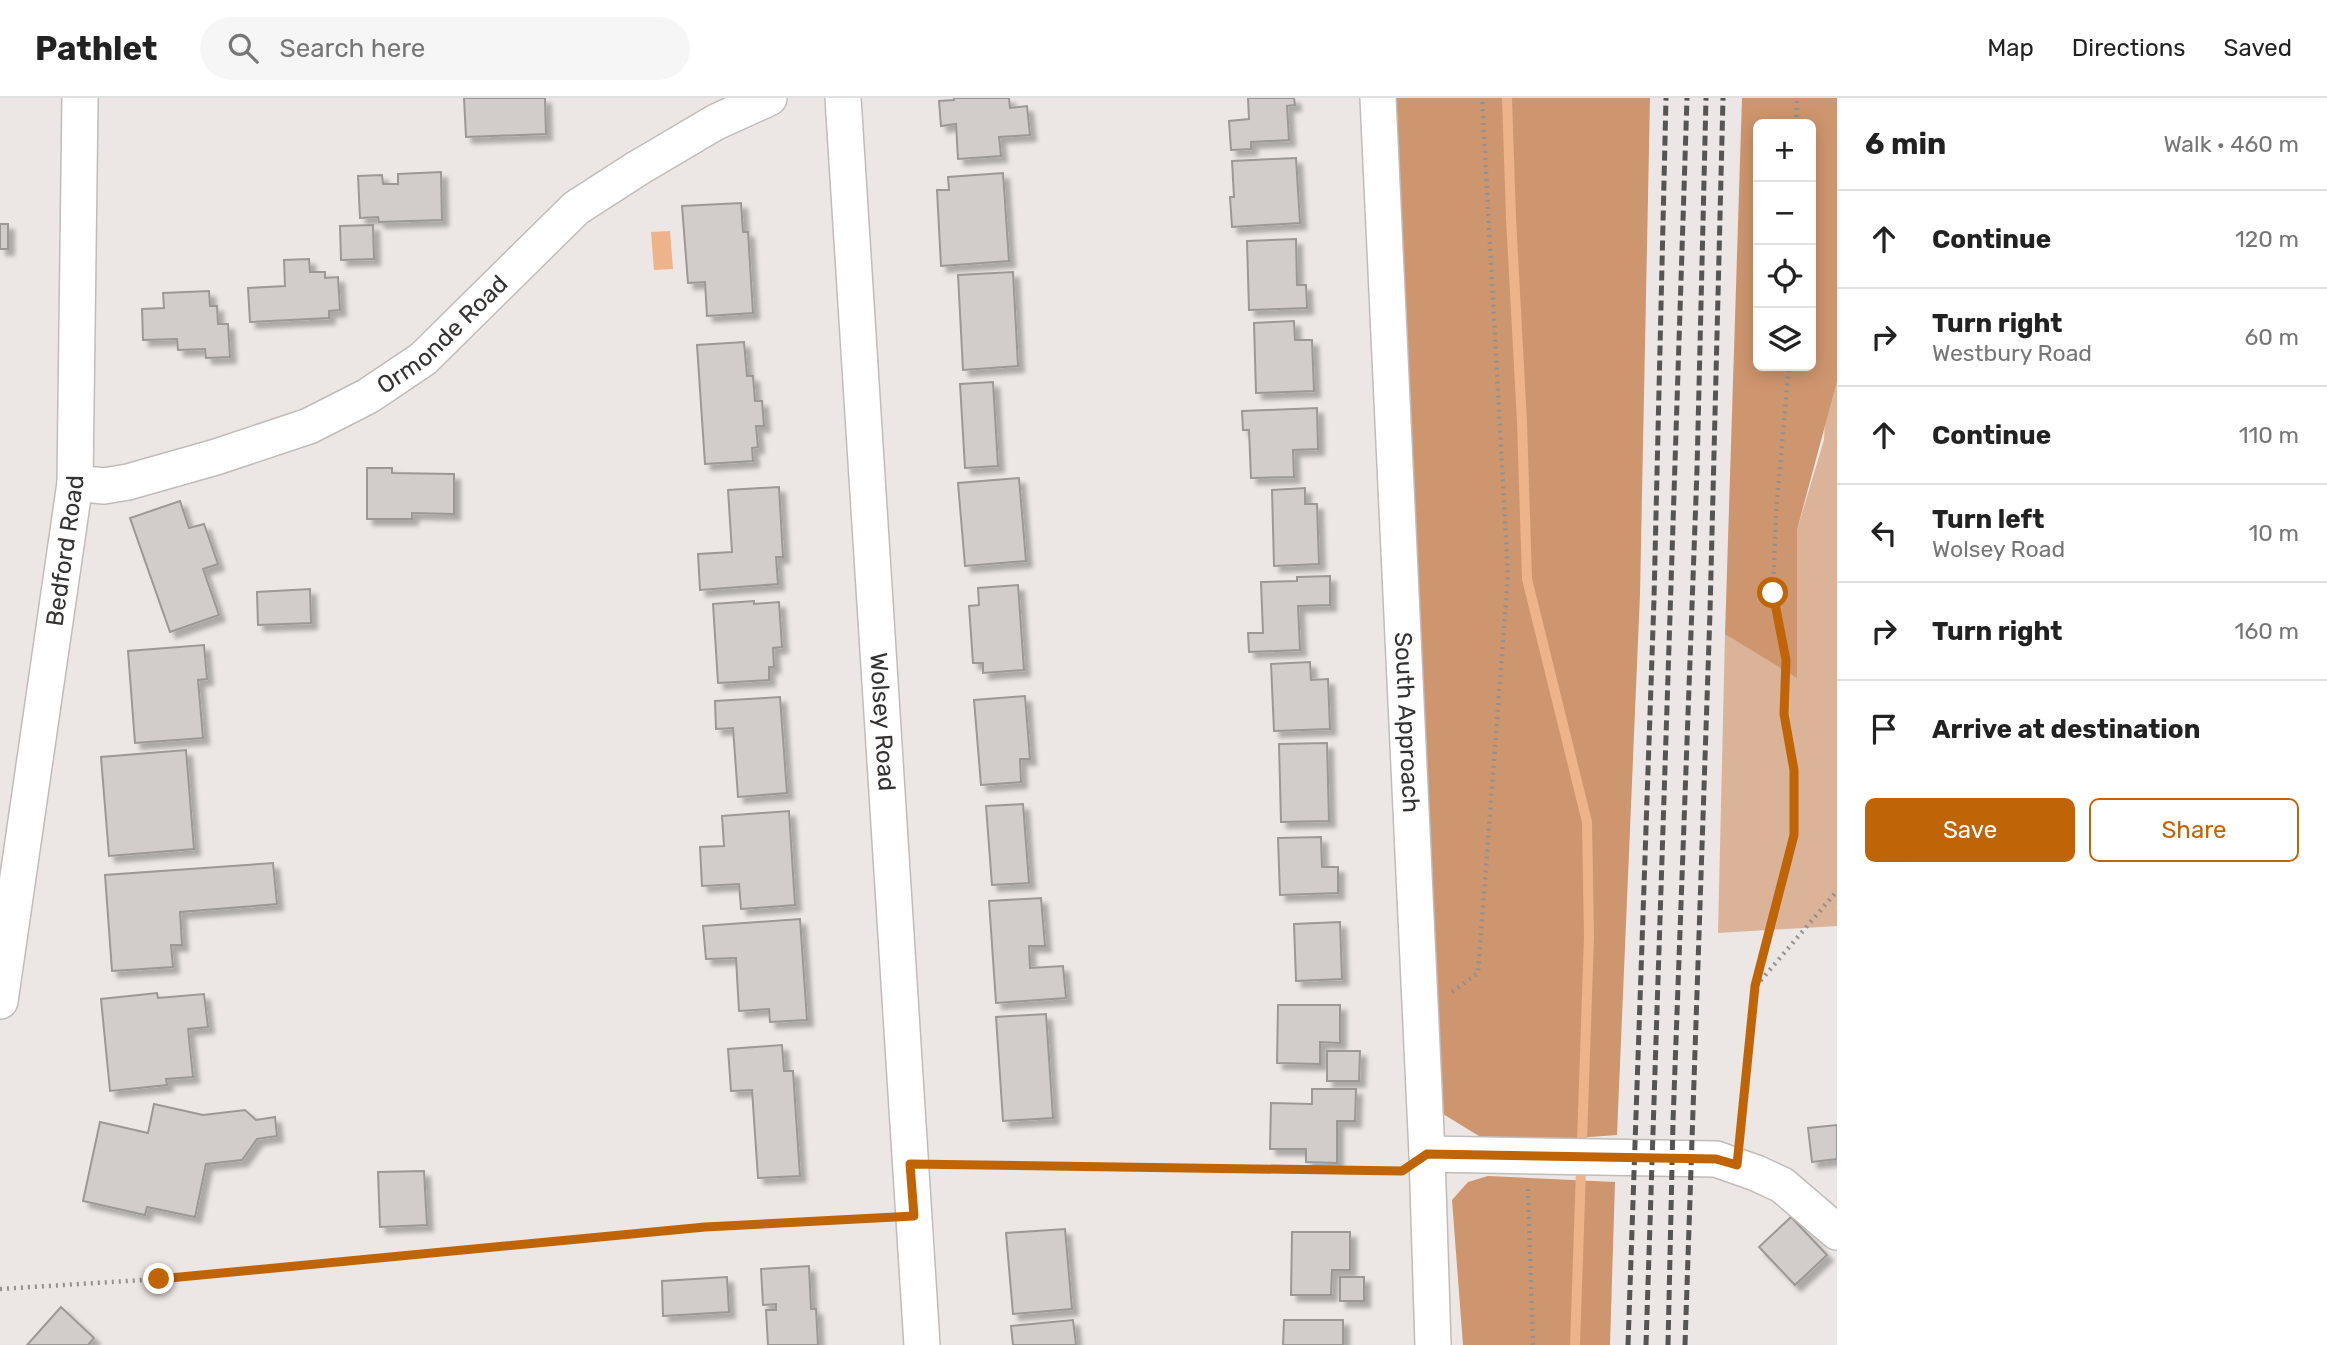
<!DOCTYPE html>
<html lang="en">
<head>
<meta charset="utf-8">
<style>
  :root { --surface:#fff; --page:#f6f6f6; --text:#222; --muted:#767676; --line:#e0e0e0; --accent:#bf6508 }
  body { margin:0; font-family:Rubik,sans-serif; background:var(--page); color:var(--text) }
  .controls { position:absolute; right:21px; top:21px; display:grid; overflow:hidden; border-radius:10px; box-shadow:0 4px 18px #0003 }
  .controls button { width:63px; height:63px; display:grid; place-items:center; padding:0; border:0; border-bottom:2px solid var(--line); background:var(--surface); color:var(--text); font:35px sans-serif }
  .stop { position:absolute; width:21px; height:21px; margin:-16px; border:5px solid #bf6508; border-radius:50%; background:#fff }
  .stop.end { background:#bf6508; border-color:#fff; box-shadow:0 2px 7px #0008 }
  .list { margin:0; padding:0; list-style:none }
  h2 { display:flex; justify-content:space-between; align-items:center; height:91px; margin:0; padding:0 28px; font-size:30px }
  h2 small { font-size:23px; font-weight:400; color:var(--muted) }
  .list li { display:grid; grid-template-columns:46px 1fr auto; gap:21px; align-items:center; box-sizing:border-box; height:98px; padding:0 28px; border-top:2px solid var(--line) }
  .list b { display:block; font-size:26px; white-space:nowrap }
  .list p { margin:0; font-size:23px; white-space:nowrap; color:var(--muted) }
  .list em { font-size:23px; font-style:normal; color:var(--muted) }
  .actions { display:flex; gap:14px; padding:21px 28px }
  .actions a { flex:1; padding:16px 0; border:2px solid var(--accent); border-radius:10px; text-align:center; font-size:24px; color:var(--accent) }
  .actions .main { background:var(--accent); color:#fff }
  .icon { flex:none; width:38px; height:38px; fill:none; stroke:currentColor; stroke-width:2; stroke-linecap:round; stroke-linejoin:round }
  .map { position:relative; flex:none; width:1837px; height:1247px; overflow:hidden }
  header { display:flex; align-items:center; gap:42px; box-sizing:border-box; height:98px; padding:0 35px; background:var(--surface); border-bottom:2px solid var(--line) }
  header strong { font-size:33px }
  nav { display:flex; gap:38px; margin-inline-start:auto; font-size:24px }
  .search { width:490px; height:63px; background:var(--page); display:flex; align-items:center; gap:18px; box-sizing:border-box; padding:0 24px; border-radius:38px; color:var(--muted); font-size:26px }
  main { display:flex }
  aside { flex:1; background:var(--surface) }
  .map>svg:first-child { display:block }
</style>
</head>
<body>
<header>
<strong>Pathlet</strong>
<div class="search"><svg class="icon" aria-label="search" viewBox="0 0 24 24"><circle cx="10" cy="10" r="6"/><path d="M15 15l6 6"/></svg>Search here</div>
<nav><a>Map</a><a>Directions</a><a>Saved</a></nav>
</header>
<main>
<div class="map">
<svg width="1837" height="1247" viewBox="0 0 1837 1247">
  <defs>
    <filter id="shadow"><feDropShadow dx="6" dy="6" stdDeviation="2" flood-color="#0004"/></filter>
  </defs>
  <rect width="100%" height="100%" fill="#ece7e4"/>
  <path fill="#dab399" d="M1837,89V828L1718,835L1725,536L1797,526V432L1824,342Z"/>
  <g fill="#ce966e" fill-rule="evenodd">
    <path d="M1394,0H1650L1640,496L1617,1037L1492,1046L1443,1016Z"/>
    <path d="M1742,0H1837V283L1797,432V580L1725,536ZM1811,26V268H1758V26Z"/>
    <path d="M1488,1078L1615,1084L1610,1247H1463L1452,1102L1468,1084Z"/>
  </g>
  <path fill="#edb38b" d="M670,133L673,171L654,172L651,134Z"/>
  <g fill="none" stroke-linecap="round" stroke-linejoin="round">
    <path stroke="#edb38b" stroke-width="10" d="M1507,0L1511,120L1522,324L1527,481L1587,724L1589,839L1575,1247"/>
  </g>
  <g fill="#d2cdca" stroke="#9c9895" stroke-width="2" filter="url(#shadow)">
    <path d="M464,0H545L546,36L466,39Z"/>
    <path d="M954,0H1009L1010,10L1027,8L1030,37L999,39L1001,58L958,61L956,26L941,28L939,3L954,2Z"/>
    <path d="M1248,0H1294L1295,7L1287,8L1289,42L1251,44V51L1231,52L1229,23L1249,21Z"/>
    <path d="M1296,60L1300,125L1232,129L1230,99H1234L1232,63Z"/>
    <path d="M441,74L442,122L379,124L378,119L360,120L358,78L382,77L383,86H398V76Z"/>
    <path d="M1003,75L1009,163L941,168L937,92H949L948,79Z"/>
    <path d="M741,105L743,134H748L753,215L707,218L705,184L688,185L682,108Z"/>
    <rect x="0" y="126" width="8" height="25"/>
    <path d="M373,127L374,161L341,162L340,128Z"/>
    <path d="M1296,141L1297,187H1306L1307,210L1249,212L1247,143Z"/>
    <path d="M309,161L310,174H325V180L338,179L340,212L329,213V220L250,224L248,190L285,188L284,162Z"/>
    <path d="M1013,174L1018,268L963,272L958,177Z"/>
    <path d="M209,193L210,208H217L218,226H228L230,259L206,260L205,251L178,252L177,241L143,242L142,211L164,210L163,195Z"/>
    <path d="M1294,223L1295,242H1312L1314,293L1256,295L1254,225Z"/>
    <path d="M744,244L747,278H753L755,303H762L764,328H756L758,349L752,350L753,363L705,366L697,247Z"/>
    <path d="M993,284L998,368L965,370L960,286Z"/>
    <path d="M1317,310L1318,351L1293,352L1294,379L1251,380L1249,332H1243L1242,313Z"/>
    <path d="M367,370H392V375L454,376V416L412,415V421H367Z"/>
    <path d="M1019,380L1026,463L965,468L958,385Z"/>
    <path d="M779,389L783,459H776L778,486L700,492L698,456L732,454L728,392Z"/>
    <path d="M1305,390V406H1317L1319,466L1274,468L1272,392Z"/>
    <path d="M180,403L189,430L204,426L218,466L203,471L219,517L170,534L130,420Z"/>
    <path d="M1330,478V507L1298,508L1300,552L1249,554L1248,535H1263L1261,484L1297,483V479Z"/>
    <path d="M1018,487L1024,572L983,575V565H973L969,508L979,507L978,490Z"/>
    <path d="M310,491L311,525L258,527L257,494Z"/>
    <path d="M754,503V506L779,504L782,549L773,550L774,569H769V582L718,585L713,506Z"/>
    <path d="M204,547L207,581L198,582L203,640L135,645L128,553Z"/>
    <path d="M1310,564L1311,582L1328,581L1330,631L1274,633L1271,566Z"/>
    <path d="M1025,598L1030,661H1020L1021,684L981,687L974,602Z"/>
    <path d="M780,599L787,695L738,699L733,630L716,631L715,603Z"/>
    <path d="M1327,645L1329,723L1281,724L1279,646Z"/>
    <path d="M186,652L194,751L109,758L101,659Z"/>
    <path d="M1023,706L1029,785L992,787L986,708Z"/>
    <path d="M789,713L795,807L741,811L739,786L702,788L700,749L724,748L722,718Z"/>
    <path d="M1321,739L1322,769H1338V795L1280,797L1278,740Z"/>
    <path d="M273,765L277,806L180,814L182,847H171L173,869L112,873L105,777Z"/>
    <path d="M1041,800L1045,848H1029L1030,870L1063,868L1066,900L996,905L989,803Z"/>
    <path d="M800,821L807,922L770,924L769,911L739,913L736,860L706,861L703,828Z"/>
    <path d="M1340,824L1342,881L1296,883L1294,826Z"/>
    <path d="M157,895L158,900L204,896L208,929L188,931L193,979L166,981L167,987L110,993L101,901Z"/>
    <path d="M1278,907H1340V945L1320,944V966L1277,965Z"/>
    <path d="M1046,916L1053,1020L1003,1023L996,919Z"/>
    <path d="M782,947L784,973H793L800,1078L758,1080L752,992L731,993L728,951Z"/>
    <path d="M1327,953H1360L1359,983H1327Z"/>
    <path d="M1312,991H1356L1355,1023H1337V1065L1306,1064V1051H1270L1271,1005L1312,1006Z"/>
    <path d="M154,1006L203,1017L245,1012L256,1022L275,1019L277,1038L257,1041L242,1062L206,1066L195,1119L147,1109L145,1117L83,1103L100,1024L148,1035Z"/>
    <path d="M1837,1027V1061L1812,1064L1808,1030Z"/>
    <path d="M424,1073L427,1127L380,1129L378,1074Z"/>
    <path d="M1791,1119L1827,1157L1795,1187L1759,1149Z"/>
    <path d="M1065,1131L1072,1211L1013,1216L1006,1135Z"/>
    <path d="M1292,1134H1350V1172H1332L1331,1197H1291Z"/>
    <path d="M809,1168L811,1211H816L818,1247H768L766,1212H776V1206L763,1207L761,1171Z"/>
    <path d="M727,1179L729,1214L663,1218L662,1183Z"/>
    <rect x="1340" y="1179" width="24" height="24"/>
    <path d="M61,1209L94,1240L88,1247H27Z"/>
    <path d="M1073,1222L1076,1247H1013L1011,1228Z"/>
    <path d="M1284,1222H1343V1247H1283Z"/>
  </g>
  <g fill="none" stroke-linecap="round" stroke-linejoin="round">
    <defs>
      <g id="minor">
        <path id="s1" d="M843,0L922,1247"/>
        <path id="s2" d="M1378,0L1427,1056L1433,1247"/>
        <path id="s3" d="M75,385L104,388L128,384L216,359L309,328L368,298L423,261L576,110L638,70L716,24L769,0"/>
        <path id="s4" d="M0,903L75,385L80,0"/>
        <path d="M1427,1056L1716,1061L1756,1075L1782,1087L1837,1134"/>
      </g>
    </defs>
    <use href="#minor" stroke="#c1bcb9" stroke-width="38"/>
    <g stroke="#93908e" stroke-width="4.5" stroke-dasharray="2 5" stroke-linecap="butt">
      <path d="M1796,26L1797,0"/>
      <path d="M1756,888L1837,793"/>
      <path d="M1452,894L1478,875L1508,477L1482,0"/>
      <path d="M1740,1035L1755,888L1794,737V672L1784,616L1786,562L1773,495L1776,414L1789,268"/>
      <path d="M943,1067L1396,1073"/>
      <path d="M1528,1091L1533,1247"/>
      <path d="M0,1191L159,1181L705,1129L882,1120"/>
    </g>
    <use href="#minor" stroke="#fff" stroke-width="35"/>
    <g stroke="#575553" stroke-width="5" stroke-dasharray="10 5" stroke-linecap="butt">
      <path d="M1628,1247L1654,501L1666,0"/>
      <path d="M1646,1247L1687,0"/>
      <path d="M1668,1247L1673,1024L1697,372L1706,0"/>
      <path d="M1685,1247L1710,514L1723,0"/>
    </g>
  </g>
  <g fill="none" stroke-linecap="round" stroke-linejoin="round">
    <path stroke="#bf6508" stroke-width="9" d="M159,1181L705,1129L914,1118L910,1066L1402,1073L1427,1056L1716,1061L1737,1067L1755,888L1794,737V672L1784,616L1786,562L1773,495"/>
  </g>
  <g text-anchor="middle" stroke-width="7" stroke-linejoin="round" paint-order="stroke">
    <g font-size="24" fill="#353332" stroke="#f9f4f1">
      <text dy="8" stroke="none"><textPath href="#s3" startOffset="406">Ormonde Road</textPath></text>
      <text dy="8" stroke="none"><textPath href="#s4" startOffset="455">Bedford Road</textPath></text>
      <text dy="8" stroke="none"><textPath href="#s2" startOffset="625">South Approach</textPath></text>
      <text dy="8" stroke="none"><textPath href="#s1" startOffset="625">Wolsey Road</textPath></text>
    </g>
  </g>
</svg>
<div class="controls">
<button>+</button>
<button>−</button>
<button><svg class="icon" aria-label="locate" viewBox="0 0 24 24"><circle cx="12" cy="12" r="6"/><path d="M12 2v4M12 18v4M2 12h4M18 12h4"/></svg></button>
<button><svg class="icon" aria-label="layers" viewBox="0 0 24 24"><path d="M12 4l9 5-9 5-9-5zM3 14l9 5 9-5"/></svg></button>
</div>
<div class="stop" style="left:1773px;top:495px"></div>
<div class="stop end" style="left:159px;top:1181px"></div>
</div>
<aside>
<h2>6 min<small>Walk · 460 m</small></h2>
<ul class="list">
<li><svg class="icon" aria-label="ahead" viewBox="0 0 24 24"><path d="M12 20V5M6 11l6-6 6 6"/></svg><div><b>Continue</b></div><em>120 m</em></li>
<li><svg class="icon" aria-label="right" viewBox="0 0 24 24"><path d="M7 20v-9h11M14 6l5 5-5 5"/></svg><div><b>Turn right</b><p>Westbury Road</p></div><em>60 m</em></li>
<li><svg class="icon" aria-label="ahead" viewBox="0 0 24 24"><path d="M12 20V5M6 11l6-6 6 6"/></svg><div><b>Continue</b></div><em>110 m</em></li>
<li><svg class="icon" aria-label="left" viewBox="0 0 24 24"><path d="M17 20v-9H6M10 6l-5 5 5 5"/></svg><div><b>Turn left</b><p>Wolsey Road</p></div><em>10 m</em></li>
<li><svg class="icon" aria-label="right" viewBox="0 0 24 24"><path d="M7 20v-9h11M14 6l5 5-5 5"/></svg><div><b>Turn right</b></div><em>160 m</em></li>
<li><svg class="icon" aria-label="arrive" viewBox="0 0 24 24"><path d="M6 21V4h12l-3 4 3 4H6"/></svg><div><b>Arrive at destination</b></div></li>
</ul>
<div class="actions"><a class="main">Save</a><a>Share</a></div>
</aside>
</main>
</body>
</html>
